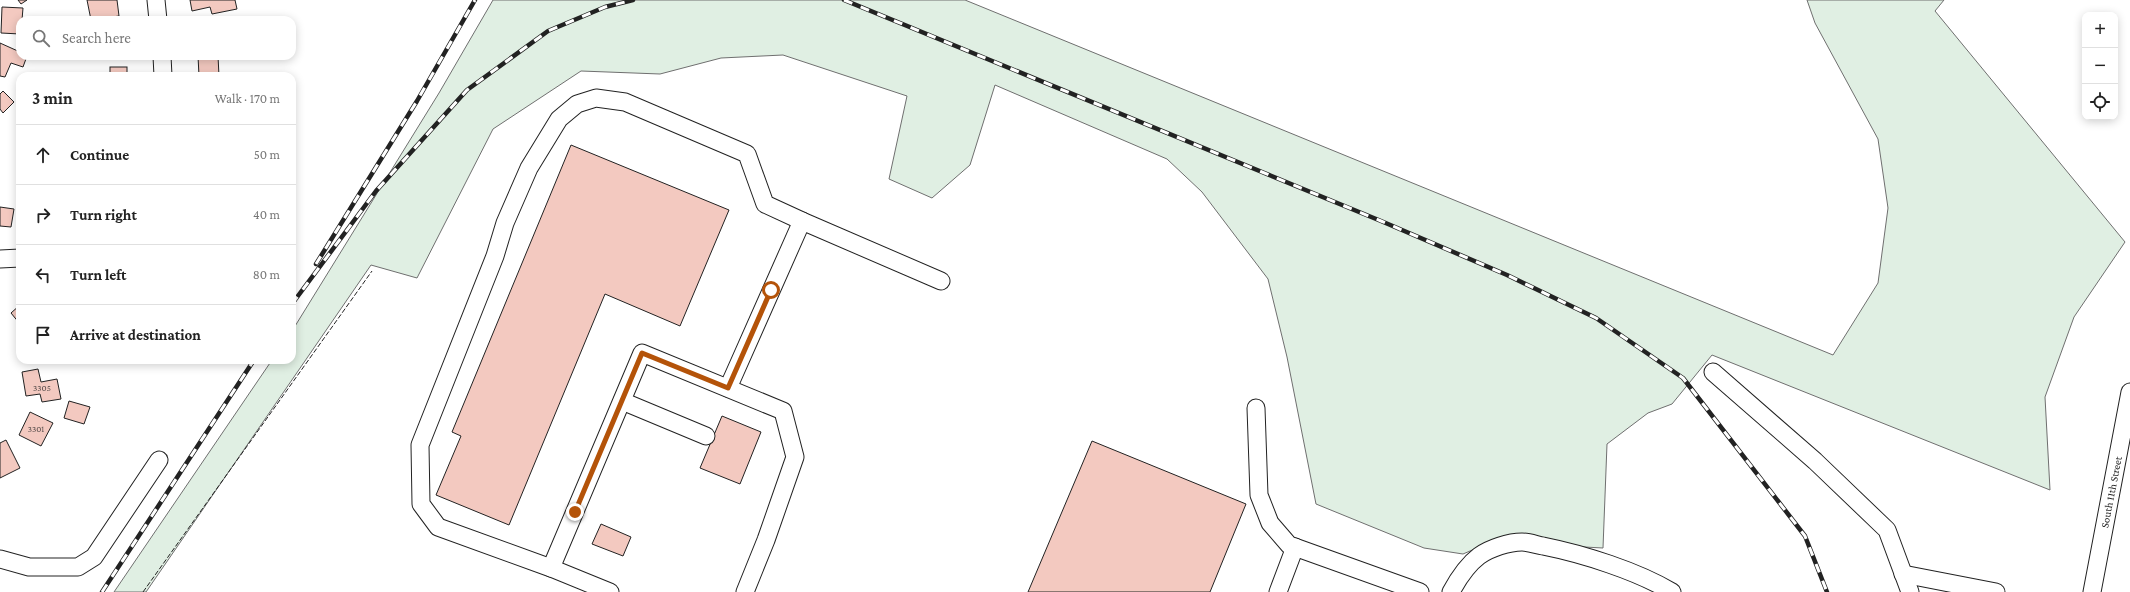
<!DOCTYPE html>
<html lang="en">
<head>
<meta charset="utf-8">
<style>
  :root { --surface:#fff; --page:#f2f2f2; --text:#222; --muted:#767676; --line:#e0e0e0 }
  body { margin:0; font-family:"Crimson Pro",serif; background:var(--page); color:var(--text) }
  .controls { position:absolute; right:12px; top:12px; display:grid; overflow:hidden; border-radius:8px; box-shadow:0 2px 10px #0003 }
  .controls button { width:36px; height:36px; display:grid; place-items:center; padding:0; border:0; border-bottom:1px solid var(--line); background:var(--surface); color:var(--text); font:20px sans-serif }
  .stop { position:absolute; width:12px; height:12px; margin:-9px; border:3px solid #b45309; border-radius:50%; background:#fff }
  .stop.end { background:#b45309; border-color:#fff; box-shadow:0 1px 4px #0008 }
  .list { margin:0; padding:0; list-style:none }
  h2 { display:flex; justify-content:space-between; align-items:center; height:52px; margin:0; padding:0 16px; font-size:17px }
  h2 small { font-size:13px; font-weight:400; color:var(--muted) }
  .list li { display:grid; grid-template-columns:26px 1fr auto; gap:12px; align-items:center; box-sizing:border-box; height:60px; padding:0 16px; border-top:1px solid var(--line) }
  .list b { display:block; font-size:15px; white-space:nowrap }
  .list em { font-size:13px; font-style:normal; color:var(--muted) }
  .icon { flex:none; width:22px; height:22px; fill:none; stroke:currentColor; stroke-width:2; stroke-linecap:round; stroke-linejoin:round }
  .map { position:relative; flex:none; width:2130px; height:592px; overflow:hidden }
  .search { position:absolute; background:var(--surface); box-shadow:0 2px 10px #0003; left:16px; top:16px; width:280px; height:44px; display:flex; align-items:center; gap:10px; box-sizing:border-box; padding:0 14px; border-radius:12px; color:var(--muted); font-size:15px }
  .panel { position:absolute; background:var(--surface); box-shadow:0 2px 10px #0003; left:16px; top:72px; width:280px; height:292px; border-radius:12px }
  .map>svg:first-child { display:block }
</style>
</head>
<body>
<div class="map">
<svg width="2130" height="592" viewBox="0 0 2130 592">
  <rect width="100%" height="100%" fill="#fff"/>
  <path fill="#e0efe3" stroke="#6f6f6f" d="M493,0H965L1833,355L1878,283L1888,208L1878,139L1815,23L1807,0H1944L1935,11L2125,242L2074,317L2045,397L2050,490L1712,355L1672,404L1648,413L1607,444L1603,548L1491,542L1463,554L1424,548L1316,504L1287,357L1268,279L1202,192L1167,159L995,85L970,165L932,198L889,179L907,96L783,55L721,58L660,74L581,71L493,129L417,278L371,265L146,592H114L272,360H292V331L439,93Z"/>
  <g fill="#f3c9c0" stroke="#222">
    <path d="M18,0H27L21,4Z"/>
    <path d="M87,0H117L119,16L91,20Z"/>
    <path d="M190,0H235L237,9L212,14L210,7L192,11Z"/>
    <path d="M2,7L23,8L22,20H20V34L1,33Z"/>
    <path d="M0,43L20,52V56H27L23,67L11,63L5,77L0,76Z"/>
    <path d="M198,56H218L219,76H199Z"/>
    <path d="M248,56H258V59H249Z"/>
    <rect x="110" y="67" width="17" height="9"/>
    <path d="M3,91L14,102L3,113L0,109V94Z"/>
    <path d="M571,145L729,210L680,326L605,294L509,525L436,495L461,436L452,432Z"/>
    <path d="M0,207L14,209L11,227L0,226Z"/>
    <path d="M20,305V324L11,313Z"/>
    <path d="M19,329H20V354H18Z"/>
    <path d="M38,369L41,382L57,379L61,399L42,402L40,394L26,396L22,372Z"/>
    <path d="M69,401L90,407L84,424L64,418Z"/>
    <path d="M30,412L53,423L41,446L19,435Z"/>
    <path d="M722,416L761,432L740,484L700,468Z"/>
    <path d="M6,440L20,468L0,478V443Z"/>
    <path d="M1092,441L1246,504L1210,592H1028Z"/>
    <path d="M601,524L631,537L623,556L592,544Z"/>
  </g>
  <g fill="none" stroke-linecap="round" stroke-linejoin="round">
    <defs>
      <g id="minor">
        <path d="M156,0L158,20"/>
        <path d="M162,56L163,76"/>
        <path d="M0,259L20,258"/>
        <path d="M1713,372L1815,461L1887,530L1910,592"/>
        <path d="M728,388L802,221L941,281"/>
        <path d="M622,401L706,436"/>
        <path d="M1256,408L1259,495L1270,523L1289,545L1420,592"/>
        <path d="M0,559L29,567H78L94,557L159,460"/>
        <path d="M551,568L438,527L421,504L420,445L495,256L505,223L529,168L559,119L577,104L596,98L625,102L747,154L765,204L802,221"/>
        <path d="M1903,574L1996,592"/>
        <path d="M610,592L551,568L642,353L783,411L795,457L766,540L745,592"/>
        <path d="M1278,592L1295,547"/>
        <path d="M1451,592C1458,579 1467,565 1479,556C1490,548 1509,542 1522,542C1529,542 1537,545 1543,546C1583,554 1637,571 1672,592"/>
        <path d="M2092,592L2130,392"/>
      </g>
    </defs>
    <use href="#minor" stroke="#222" stroke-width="19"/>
    <use href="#minor" stroke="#fff" stroke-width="17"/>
    <defs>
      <g id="rail">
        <path d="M844,0L1381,221L1507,275L1596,318L1683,378L1805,536L1827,592"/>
        <path d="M316,264L417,101L475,0"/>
        <path d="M292,304L376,191L467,90L548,31L605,7L633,0"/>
        <path d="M102,592L254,360"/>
      </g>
    </defs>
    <use href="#rail" stroke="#222" stroke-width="4.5"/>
    <use href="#rail" stroke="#fff" stroke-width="3" stroke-dasharray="9" stroke-linecap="butt"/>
    <path stroke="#222" stroke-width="1" stroke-dasharray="5 2" stroke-linecap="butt" d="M143,592L372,271"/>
  </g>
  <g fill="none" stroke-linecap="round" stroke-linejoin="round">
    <path stroke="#b45309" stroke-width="5" d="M575,512L642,353L728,388L771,290"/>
  </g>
  <g text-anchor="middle" stroke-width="3" stroke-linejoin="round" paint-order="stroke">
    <g font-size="9" fill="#564c4a">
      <text x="42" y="391">3305</text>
      <text x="36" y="432">3301</text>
    </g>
    <g font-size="11" fill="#222" stroke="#fff">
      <text transform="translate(2111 492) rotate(-79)" y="4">South 11th Street</text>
    </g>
  </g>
</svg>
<div class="controls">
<button>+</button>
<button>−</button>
<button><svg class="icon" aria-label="locate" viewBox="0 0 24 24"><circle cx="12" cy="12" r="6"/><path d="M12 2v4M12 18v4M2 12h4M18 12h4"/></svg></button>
</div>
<div class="stop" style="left:771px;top:290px"></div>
<div class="stop end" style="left:575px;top:512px"></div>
<div class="search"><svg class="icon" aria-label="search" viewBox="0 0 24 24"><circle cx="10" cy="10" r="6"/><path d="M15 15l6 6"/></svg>Search here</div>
<section class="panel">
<h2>3 min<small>Walk · 170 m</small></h2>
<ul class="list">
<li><svg class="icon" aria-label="ahead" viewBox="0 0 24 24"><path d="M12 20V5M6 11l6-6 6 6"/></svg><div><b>Continue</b></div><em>50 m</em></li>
<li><svg class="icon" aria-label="right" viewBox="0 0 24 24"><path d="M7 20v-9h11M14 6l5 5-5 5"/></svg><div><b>Turn right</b></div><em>40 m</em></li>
<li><svg class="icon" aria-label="left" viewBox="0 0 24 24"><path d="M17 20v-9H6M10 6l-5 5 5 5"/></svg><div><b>Turn left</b></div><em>80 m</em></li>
<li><svg class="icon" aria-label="arrive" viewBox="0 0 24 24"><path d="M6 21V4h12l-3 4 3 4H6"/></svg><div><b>Arrive at destination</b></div></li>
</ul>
</section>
</div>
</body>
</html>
